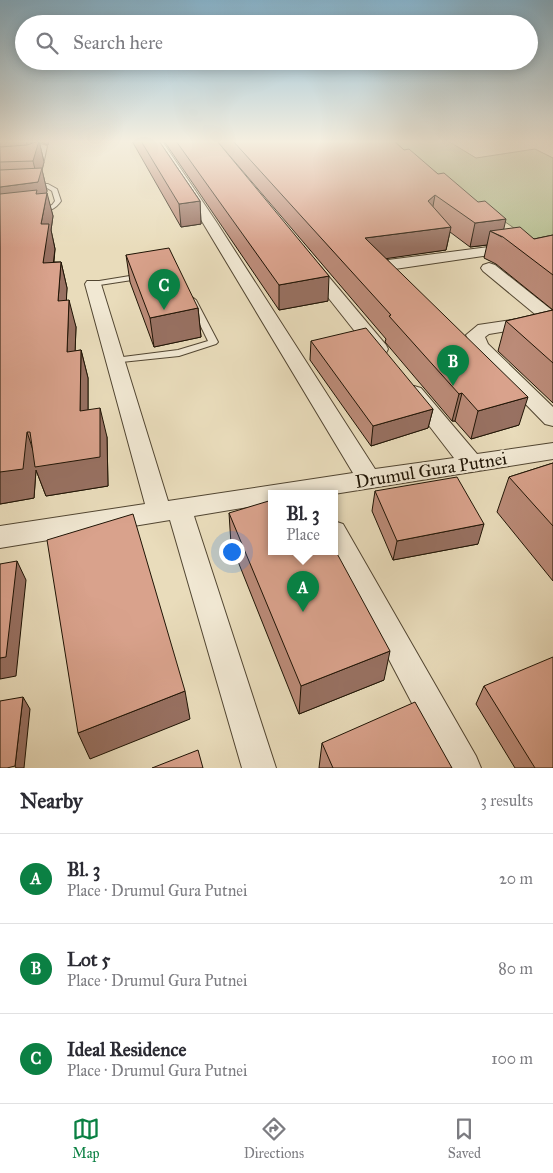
<!DOCTYPE html>
<html lang="en">
<head>
<meta charset="utf-8">
<style>
  :root { --surface:#fff; --page:#f2f2f3; --text:#2b2b33; --muted:#7c7c81; --line:#e1e1e2; --accent:#0b8043 }
  body { margin:0; font-family:"IM FELL Great Primer",serif; background:var(--page); color:var(--text) }
  .you { position:absolute; left:231px; top:551px; width:18px; height:18px; margin:-12px; border:4px solid #fff; border-radius:50%; background:#1a73e8; box-shadow:0 0 0 8px #1a73e833 }
  .badge { display:grid; place-items:center; width:32px; height:32px; border-radius:50%; background:var(--accent); color:#fff; font-size:16px; font-weight:700 }
  .pin { position:absolute; translate:-50% -41px; filter:drop-shadow(0 1px 2px #0008) }
  .pin::after { content:''; position:absolute; top:26px; width:18px; height:15px; background:inherit; clip-path:polygon(0 0,100% 0,50% 100%) }
  .popup { position:absolute; left:268px; top:490px; width:70px; height:65px; box-sizing:border-box; display:grid; place-content:center; border-radius:0px; background:var(--surface); filter:drop-shadow(0 1px 4px #0005); font-size:16px; white-space:nowrap; color:var(--muted) }
  .popup b { font-size:19px; color:var(--text) }
  .popup::after { content:''; position:absolute; left:50%; top:100%; margin-left:-10px; border:10px solid transparent; border-top-color:var(--surface) }
  .list { margin:0; padding:0; list-style:none }
  h2 { display:flex; justify-content:space-between; align-items:center; height:65px; margin:0; padding:0 20px; font-size:21px }
  h2 small { font-size:16px; font-weight:400; color:var(--muted) }
  .list li { display:grid; grid-template-columns:32px 1fr auto; gap:15px; align-items:center; box-sizing:border-box; height:90px; padding:0 20px; border-top:1px solid var(--line) }
  .list b { display:block; font-size:19px; white-space:nowrap }
  .list p { margin:0; font-size:16px; white-space:nowrap; color:var(--muted) }
  .list em { font-size:16px; font-style:normal; color:var(--muted) }
  .icon { flex:none; width:28px; height:28px; fill:none; stroke:currentColor; stroke-width:2; stroke-linecap:round; stroke-linejoin:round }
  .map { position:relative; flex:none; width:553px; height:768px; overflow:hidden }
  .search { position:absolute; background:var(--surface); box-shadow:0 2px 12px #0003; left:15px; right:15px; top:15px; height:55px; display:flex; align-items:center; gap:12px; box-sizing:border-box; padding:0 18px; border-radius:28px; color:var(--muted); font-size:19px }
  .sheet { height:335px; background:var(--surface) }
  nav { display:flex; justify-content:space-around; align-items:center; box-sizing:border-box; height:70px; border-top:1px solid var(--line); background:var(--surface); font-size:14px; color:var(--muted) }
  nav a { display:grid; justify-items:center; gap:2px }
  nav .on { color:var(--accent) }
  .map>svg:first-child { display:block }
</style>
</head>
<body>
<div class="map">
<svg width="553" height="768" viewBox="0 0 553 768">
  <rect width="100%" height="100%" fill="#e9dcbb"/>
  <filter id="stains"><feTurbulence type="fractalNoise" baseFrequency=".004" numOctaves="4"/><feColorMatrix values="0 0 0 0 .2 0 0 0 0 .09 0 0 0 0 .02 0 0 0 .5 -.17"/></filter>
  <radialGradient id="worn" r=".72"><stop offset=".6" stop-color="#630" stop-opacity="0"/><stop offset="1" stop-color="#630" stop-opacity=".3"/></radialGradient>
  <path fill="#b6c091" stroke="#6a6a4b" d="M388,141H448L476,158L535,149L553,158V255Z"/>
  <g fill="none" stroke-linecap="round" stroke-linejoin="round">
    <defs>
      <g id="lane">
        <path d="M35,142L47,146L44,160L33,164L30,162L39,158L41,147L35,146L0,149V145Z"/>
        <path d="M33,184H48L57,189L61,201C56,209 45,214 36,213V211L52,205L55,201L52,191L47,188L31,187L30,186Z"/>
        <path d="M142,274H145V278L93,286L89,284L93,282Z"/>
        <path d="M192,297L196,300L218,342L216,344L179,356L112,363L110,361L112,359L115,358L178,350L208,341L188,300Z"/>
      </g>
      <g id="street">
        <path d="M151,141H162L217,223L375,469L454,458L404,393L407,388L414,386L421,388L477,454L553,443V459L334,494L272,493V503L194,516L276,768H242L170,520L0,548V526L145,504L85,284L87,281H99L101,284L168,501L353,473L203,223Z"/>
        <path d="M512,244L517,245L519,248L517,251L388,270L382,268L380,265L382,262L388,260Z"/>
        <path d="M312,262L318,264L386,345L388,349L386,353L379,355L372,353L304,267L306,264Z"/>
        <path d="M489,263L495,265L553,311V325L547,324L483,271L481,268L483,265Z"/>
        <path d="M531,317L537,318L540,322L537,326L489,334L485,337L488,344L553,407V426L545,424L473,350L466,335L478,325Z"/>
        <path d="M334,521L343,524L476,756L481,768H446L332,551H334Z"/>
      </g>
    </defs>
    <use href="#lane" stroke="#524632" stroke-width="2"/>
    <use href="#street" stroke="#524632" stroke-width="2"/>
    <use href="#lane" fill="#f1e8d3" fill-rule="evenodd"/>
    <use href="#street" fill="#f1e8d3" fill-rule="evenodd"/>
  </g>
  <g fill="#bb8b78" stroke="#1f1405">
    <path d="M0,141H49L48,145L39,141L44,162L42,170L47,191L46,193L53,216L51,230L55,249L54,262H61L67,288L66,300L76,327L75,351L81,350L88,378V410L107,437L108,486L46,496L36,470L34,498L0,504Z"/>
    <path d="M132,141H159L200,201L201,224L181,227Z"/>
    <path d="M164,141H217L328,301L279,310Z"/>
    <path d="M217,141H394L404,150L438,174L504,230L534,239L553,235V403L498,351L506,321L553,310L496,264L484,258L487,245L470,247L450,232L446,250L386,258L519,425L471,439L455,421H452L385,342L386,339Z"/>
    <path d="M126,255L198,308L201,337L154,347L130,282Z"/>
    <path d="M311,341L433,409L428,428L371,446L310,360Z"/>
    <path d="M553,463V581L497,512L509,477Z"/>
    <path d="M375,491L478,544L393,560L372,511Z"/>
    <path d="M229,513L384,680L299,714L231,544Z"/>
    <path d="M484,686L553,768H515L476,704Z"/>
    <path d="M322,743L452,768H319Z"/>
  </g>
  <g fill="#987162" stroke="#1f1405">
    <path d="M26,141H37L38,144L39,141L44,162L42,170L47,191L44,205L0,211V187L38,182L33,161L31,159Z"/>
    <path d="M47,193L53,216L51,230L55,249L50,290L43,263L41,224Z"/>
    <path d="M435,195L431,217L428,201Z"/>
    <path d="M200,201L201,224L181,227L179,204Z"/>
    <path d="M506,219L502,237L490,231L487,245L470,247L475,223Z"/>
    <path d="M451,227L446,250L363,262L365,238Z"/>
    <path d="M61,262L67,288L65,328L58,301Z"/>
    <path d="M329,276L328,301L279,310V285Z"/>
    <path d="M69,300L76,327L74,380L67,352Z"/>
    <path d="M198,308L201,337L154,347L150,318Z"/>
    <path d="M81,350L88,378V440L80,411Z"/>
    <path d="M462,393L455,421H452L459,394Z"/>
    <path d="M528,397L519,425L471,439L478,411Z"/>
    <path d="M100,408L107,437L108,486L46,496L36,470L34,498L0,504V472L27,432L37,462Z"/>
    <path d="M433,409L428,428L371,446L373,426Z"/>
    <path d="M484,524L478,544L393,560L397,541Z"/>
    <path d="M17,561L26,580L16,676L0,679V658Z"/>
    <path d="M390,651L384,680L299,714L301,686Z"/>
    <path d="M185,691L190,719L90,759L78,733Z"/>
    <path d="M23,697L30,709L24,768H16L15,766Z"/>
  </g>
  <g fill="#d9a28c" stroke="#1f1405">
    <path d="M39,141L33,161L0,162V147L27,145Z"/>
    <path d="M141,141H159L200,201L179,204Z"/>
    <path d="M176,141H217L329,276L279,285Z"/>
    <path d="M233,141H394L404,150L409,149L438,174L444,173L478,202L485,201L506,219L475,223L435,195L428,201L451,227L365,238L528,397L478,411L462,393L459,394L389,316L391,315Z"/>
    <path d="M42,168L38,182L0,187V170Z"/>
    <path d="M37,190L36,194L47,193L41,224H49L43,263L61,262L58,301L69,300L67,352L81,350L80,411L100,408V457L35,467L30,432H27L23,469L0,472V194Z"/>
    <path d="M520,227L534,239L553,235V275L503,237L490,231Z"/>
    <path d="M169,248L198,308L150,318L126,255Z"/>
    <path d="M553,310V363L506,321Z"/>
    <path d="M366,328L433,409L373,426L311,341Z"/>
    <path d="M553,463V526L509,477Z"/>
    <path d="M457,477L484,524L397,541L375,491Z"/>
    <path d="M303,491L304,493H295Z"/>
    <path d="M272,500V551H334V548L390,651L301,686L229,513Z"/>
    <path d="M133,514L185,691L78,733L47,540Z"/>
    <path d="M17,561L6,657L0,658V564Z"/>
    <path d="M553,657V768H535L484,686Z"/>
    <path d="M23,697L15,766L7,768H0V701Z"/>
    <path d="M415,702L452,768H333L322,743Z"/>
    <path d="M198,750L203,768H152Z"/>
  </g>
  <linearGradient id="sky" x2="0" y2="1"><stop stop-color="#87b7d2"/><stop offset="0.57" stop-color="#f5efe0"/><stop offset="1" stop-color="#f5efe0" stop-opacity="0"/></linearGradient>
  <rect width="553" height="248" fill="url(#sky)"/>
  <g text-anchor="middle" stroke-width="4.5" stroke-linejoin="round" paint-order="stroke">
    <g font-size="18" fill="#1f1405" stroke="#f1e8d3">
      <text transform="translate(431 470) rotate(-9)" y="6">Drumul Gura Putnei</text>
    </g>
  </g>
  <rect width="100%" height="100%" filter="url(#stains)"/>
  <rect width="100%" height="100%" fill="url(#worn)"/>
</svg>
<div class="you"></div>
<div class="pin badge" style="left:303px;top:612px">A</div>
<div class="popup"><b>Bl. 3</b>Place</div>
<div class="pin badge" style="left:453px;top:386px">B</div>
<div class="pin badge" style="left:164px;top:310px">C</div>
<div class="search"><svg class="icon" aria-label="search" viewBox="0 0 24 24"><circle cx="10" cy="10" r="6"/><path d="M15 15l6 6"/></svg>Search here</div>
</div>
<section class="sheet">
<h2>Nearby<small>3 results</small></h2>
<ul class="list">
<li><span class="badge">A</span><div><b>Bl. 3</b><p>Place · Drumul Gura Putnei</p></div><em>20 m</em></li>
<li><span class="badge">B</span><div><b>Lot 5</b><p>Place · Drumul Gura Putnei</p></div><em>80 m</em></li>
<li><span class="badge">C</span><div><b>Ideal Residence</b><p>Place · Drumul Gura Putnei</p></div><em>100 m</em></li>
</ul>
</section>
<nav>
<a class="on"><svg class="icon" aria-label="map" viewBox="0 0 24 24"><path d="M3 6l6-2 6 2 6-2v14l-6 2-6-2-6 2zM9 4v14M15 6v14"/></svg>Map</a>
<a><svg class="icon" aria-label="directions" viewBox="0 0 24 24"><path d="M12 3l9 9-9 9-9-9zM9 14v-3h6M13 9l2 2-2 2"/></svg>Directions</a>
<a><svg class="icon" aria-label="saved" viewBox="0 0 24 24"><path d="M7 4h10v16l-5-4-5 4z"/></svg>Saved</a>
</nav>
</body>
</html>
